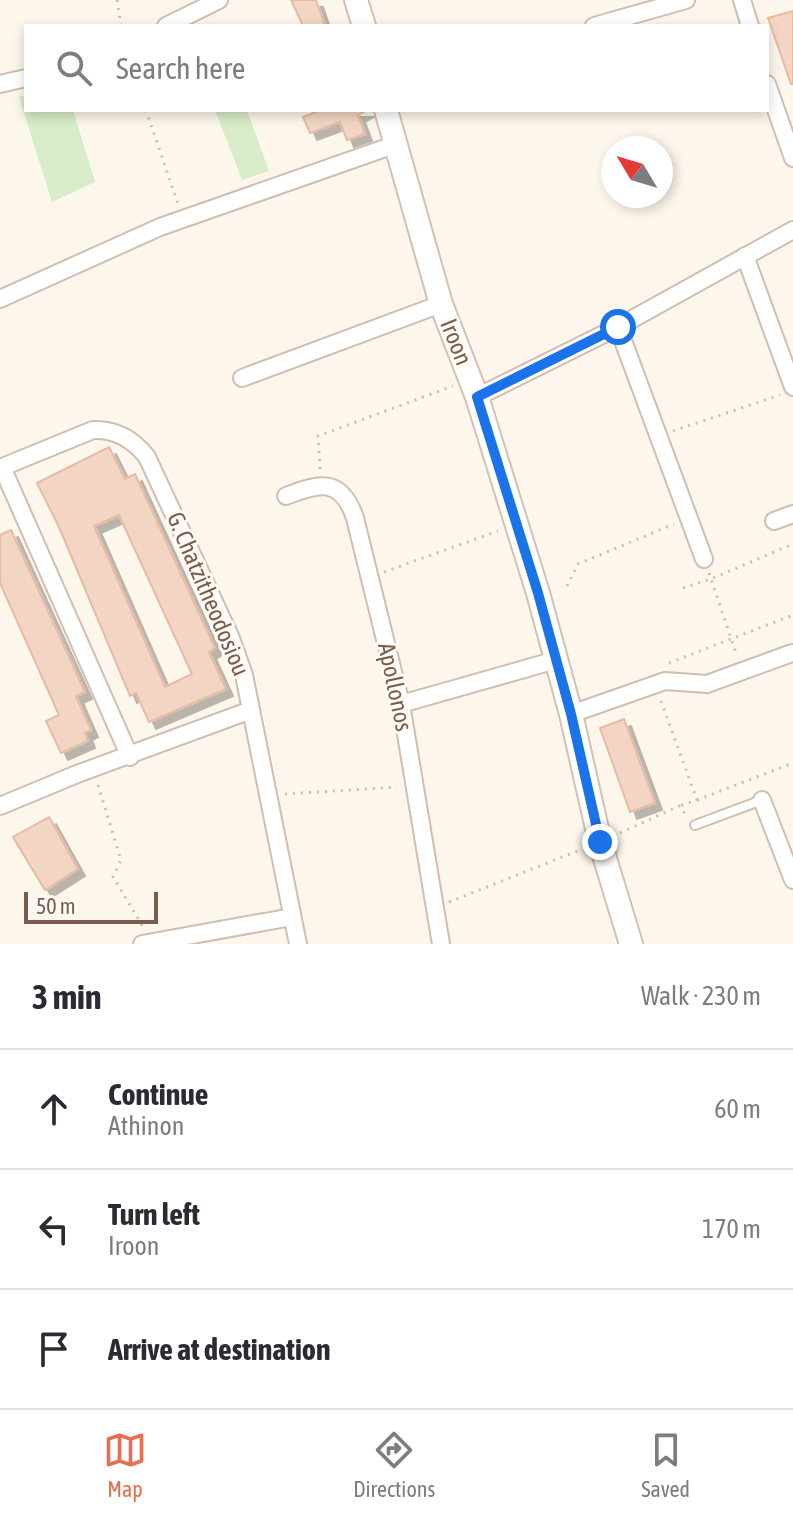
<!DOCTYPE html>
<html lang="en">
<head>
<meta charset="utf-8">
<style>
  :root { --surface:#fff; --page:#f2f2f3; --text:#2b2b33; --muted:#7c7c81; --line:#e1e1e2; --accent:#e76f51 }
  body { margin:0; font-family:"Asap Condensed",sans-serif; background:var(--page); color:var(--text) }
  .compass { position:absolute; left:601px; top:136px; width:72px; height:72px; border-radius:50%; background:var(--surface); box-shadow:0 4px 12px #0003; rotate:308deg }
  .scale { position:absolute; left:24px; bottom:20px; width:134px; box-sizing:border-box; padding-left:8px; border:4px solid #7a5c4d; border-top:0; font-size:22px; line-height:28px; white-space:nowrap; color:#7a5c4d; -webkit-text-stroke:6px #fffaf3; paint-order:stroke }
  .stop { position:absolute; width:24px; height:24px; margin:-18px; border:6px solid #1a73e8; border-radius:50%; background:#fff }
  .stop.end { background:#1a73e8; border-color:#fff; box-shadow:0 2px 8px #0008 }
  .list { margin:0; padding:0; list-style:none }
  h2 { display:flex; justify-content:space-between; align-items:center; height:104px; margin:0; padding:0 32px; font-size:34px }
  h2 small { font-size:26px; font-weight:400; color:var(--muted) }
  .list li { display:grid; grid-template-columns:52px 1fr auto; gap:24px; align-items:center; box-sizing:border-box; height:120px; padding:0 32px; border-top:2px solid var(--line) }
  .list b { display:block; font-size:30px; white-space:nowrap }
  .list p { margin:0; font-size:26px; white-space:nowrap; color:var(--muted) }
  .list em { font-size:26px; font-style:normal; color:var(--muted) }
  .icon { flex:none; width:44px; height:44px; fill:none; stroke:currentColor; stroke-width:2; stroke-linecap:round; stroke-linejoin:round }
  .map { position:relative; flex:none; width:793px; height:944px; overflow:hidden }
  .search { position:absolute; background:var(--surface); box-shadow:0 4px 12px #0003; left:24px; right:24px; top:24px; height:88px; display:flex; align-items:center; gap:20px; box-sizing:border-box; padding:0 28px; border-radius:0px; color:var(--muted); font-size:30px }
  .sheet { height:464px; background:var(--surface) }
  nav { display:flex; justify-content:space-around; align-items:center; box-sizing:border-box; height:112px; border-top:2px solid var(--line); background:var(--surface); font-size:22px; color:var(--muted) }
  nav a { display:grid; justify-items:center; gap:4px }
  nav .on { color:var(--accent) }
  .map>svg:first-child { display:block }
</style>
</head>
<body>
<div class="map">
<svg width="793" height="944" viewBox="0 0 793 944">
  <defs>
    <filter id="shadow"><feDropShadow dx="7" dy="7" stdDeviation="0" flood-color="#0004"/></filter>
  </defs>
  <rect width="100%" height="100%" fill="#fdf6ec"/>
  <g fill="#d8ecc9">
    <path d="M26,95V110H73L95,182L52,202L19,97Z"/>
    <path d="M215,110H247L269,171L242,180Z"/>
  </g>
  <g fill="#f3d5c3" stroke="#e6bba3" stroke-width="2" fill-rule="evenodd" filter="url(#shadow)">
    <path d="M291,0H316L325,26H303Z"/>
    <path d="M793,11V84H791L768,18Z"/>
    <path d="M321,110H367L358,115L365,134L347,140L340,122L310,133L303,117Z"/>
    <path d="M109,447L125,479L135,474L215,648L209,652L226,689L149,722L136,693L130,696L59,527L37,483ZM119,515L192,674L165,687L94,526Z"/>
    <path d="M11,530L85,692L76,696L91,730L85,733L88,741L61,753L46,721L59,715L0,583V535Z"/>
    <path d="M624,719L655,803L630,812L600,728Z"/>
    <path d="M49,817L78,869L45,890L13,837Z"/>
  </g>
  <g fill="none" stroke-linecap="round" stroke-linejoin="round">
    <defs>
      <path id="lane" d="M695,825L762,800"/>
      <g id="street">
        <path d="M742,0L750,26"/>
        <path d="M166,26L219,0"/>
        <path d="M594,26L686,0"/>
        <path d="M0,84L26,78"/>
        <path d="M767,84L793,158"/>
        <path d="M745,256L793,387"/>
        <path d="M0,299L160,227L394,145"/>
        <path d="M618,327L704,559"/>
        <path d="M242,378L441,304"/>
        <path d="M477,397L618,327L793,230"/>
        <path d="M2,467L130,757"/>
        <path d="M0,468L93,430C116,429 133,439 147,457L230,636L244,675L298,944"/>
        <path d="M286,496C320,483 341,477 355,518L401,704L441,944"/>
        <path d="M774,521L793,514"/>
        <path d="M401,704L556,660"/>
        <path d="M571,714L665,681L707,684L792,653"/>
        <path d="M762,800L793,880"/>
        <path d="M0,806L77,774L251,710"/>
        <path d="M142,944L292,917"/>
      </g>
      <g id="secondary">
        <path d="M356,0L364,26"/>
        <path d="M386,110L441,304L477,397L538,593L571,714L600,842L631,944"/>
      </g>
    </defs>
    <use href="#lane" stroke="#d1beb0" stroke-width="12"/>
    <use href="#street" stroke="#d1beb0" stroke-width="20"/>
    <use href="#secondary" stroke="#d6c0b0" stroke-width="26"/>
    <g stroke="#d9b8a5" stroke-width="3" stroke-dasharray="2 6" stroke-linecap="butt">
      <path d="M117,0L121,26"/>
      <path d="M146,110L178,204"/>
      <path d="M673,431L780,395"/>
      <path d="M320,469L318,436L453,386"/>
      <path d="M384,572L498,531"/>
      <path d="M709,573L737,656"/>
      <path d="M567,586L578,564L674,524"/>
      <path d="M683,588L711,579L793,544"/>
      <path d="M669,663L793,615"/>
      <path d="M661,701L697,800L679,806"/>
      <path d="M98,785L121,860L113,877L143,927"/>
      <path d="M285,794L397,787"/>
      <path d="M697,800L793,763"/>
      <path d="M620,833L679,806L686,815"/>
      <path d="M449,902L580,850"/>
    </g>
    <use href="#lane" stroke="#fff" stroke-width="8"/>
    <use href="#street" stroke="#fff" stroke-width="16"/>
    <use href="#secondary" stroke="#fff" stroke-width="22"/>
  </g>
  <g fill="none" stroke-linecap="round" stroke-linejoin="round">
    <path stroke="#1a73e8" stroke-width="10" d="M600,842L571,714L538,593L477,397L618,327"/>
  </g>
  <g text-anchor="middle" stroke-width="6" stroke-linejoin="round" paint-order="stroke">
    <g font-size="24" fill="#7a5c4d" stroke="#fffaf3">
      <text transform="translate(456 342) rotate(68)" y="8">Iroon</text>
      <text transform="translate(208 594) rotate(67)" y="8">G. Chatzitheodosiou</text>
      <text transform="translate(395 687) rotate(78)" y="8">Apollonos</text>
    </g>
  </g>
</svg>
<svg class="compass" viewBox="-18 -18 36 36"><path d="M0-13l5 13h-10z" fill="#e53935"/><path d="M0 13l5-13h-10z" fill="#7c7c81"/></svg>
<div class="scale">50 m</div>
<div class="stop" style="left:618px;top:327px"></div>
<div class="stop end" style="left:600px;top:842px"></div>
<div class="search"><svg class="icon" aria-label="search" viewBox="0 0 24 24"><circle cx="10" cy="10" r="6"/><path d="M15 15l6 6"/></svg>Search here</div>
</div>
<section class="sheet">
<h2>3 min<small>Walk · 230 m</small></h2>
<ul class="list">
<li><svg class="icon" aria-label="ahead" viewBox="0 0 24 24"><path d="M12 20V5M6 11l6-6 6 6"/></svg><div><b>Continue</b><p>Athinon</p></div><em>60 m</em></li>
<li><svg class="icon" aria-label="left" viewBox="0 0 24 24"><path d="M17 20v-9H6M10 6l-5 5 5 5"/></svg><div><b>Turn left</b><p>Iroon</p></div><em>170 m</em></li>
<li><svg class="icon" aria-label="arrive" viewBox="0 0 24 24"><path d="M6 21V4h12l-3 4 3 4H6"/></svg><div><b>Arrive at destination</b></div></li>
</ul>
</section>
<nav>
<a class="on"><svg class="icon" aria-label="map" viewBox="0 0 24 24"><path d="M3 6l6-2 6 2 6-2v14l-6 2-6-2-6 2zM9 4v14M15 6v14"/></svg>Map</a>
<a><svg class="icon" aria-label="directions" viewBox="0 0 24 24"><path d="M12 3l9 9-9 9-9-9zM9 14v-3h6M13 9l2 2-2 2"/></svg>Directions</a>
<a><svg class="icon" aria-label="saved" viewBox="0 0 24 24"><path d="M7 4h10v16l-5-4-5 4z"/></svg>Saved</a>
</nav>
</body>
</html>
